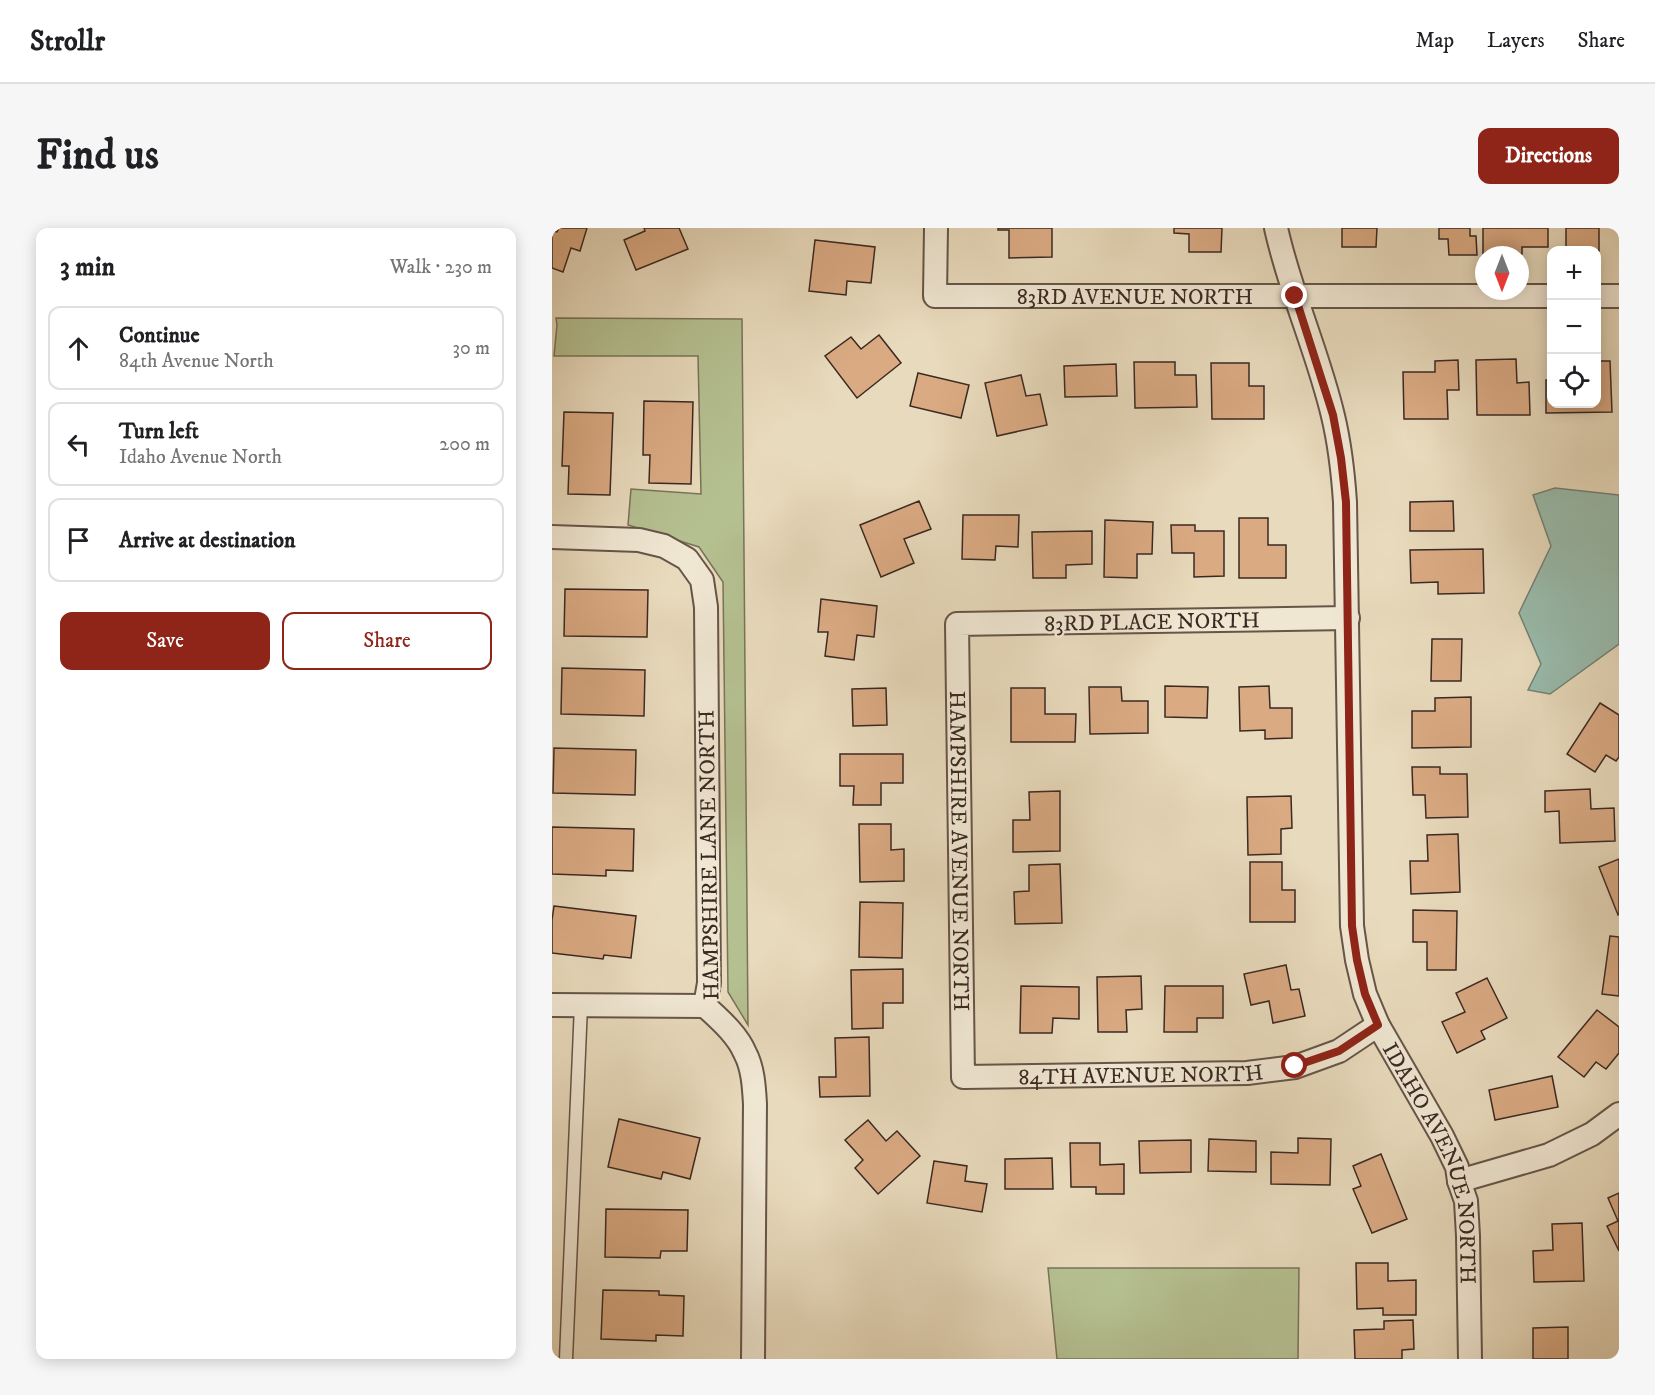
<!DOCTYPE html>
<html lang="en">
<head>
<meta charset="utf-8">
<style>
  :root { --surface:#fff; --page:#f6f6f6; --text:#202124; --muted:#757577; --line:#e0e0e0; --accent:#8f2418 }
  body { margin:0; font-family:"IM FELL DW Pica",serif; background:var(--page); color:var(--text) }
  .controls { position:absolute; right:18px; top:18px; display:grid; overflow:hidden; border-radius:12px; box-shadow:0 3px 15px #0003 }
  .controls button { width:54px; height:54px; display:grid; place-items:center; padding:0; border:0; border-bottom:2px solid var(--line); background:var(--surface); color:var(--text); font:30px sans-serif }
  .compass { position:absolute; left:923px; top:18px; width:54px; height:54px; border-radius:50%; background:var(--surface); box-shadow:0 3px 15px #0003; rotate:180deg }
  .stop { position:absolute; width:18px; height:18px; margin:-14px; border:4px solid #8f2418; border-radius:50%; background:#fff }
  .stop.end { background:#8f2418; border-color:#fff; box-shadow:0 2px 6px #0008 }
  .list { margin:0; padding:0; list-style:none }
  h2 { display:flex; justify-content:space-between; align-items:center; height:78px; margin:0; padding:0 24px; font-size:26px }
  h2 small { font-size:20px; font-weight:400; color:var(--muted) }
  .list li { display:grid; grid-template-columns:39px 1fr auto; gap:18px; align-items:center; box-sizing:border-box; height:84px; margin:0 12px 12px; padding:0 12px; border:2px solid var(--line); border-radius:12px }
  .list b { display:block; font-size:22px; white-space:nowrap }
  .list p { margin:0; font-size:20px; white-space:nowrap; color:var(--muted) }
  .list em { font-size:20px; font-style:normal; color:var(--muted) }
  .actions { display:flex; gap:12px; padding:18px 24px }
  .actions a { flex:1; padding:14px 0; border:2px solid var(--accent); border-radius:12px; text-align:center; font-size:21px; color:var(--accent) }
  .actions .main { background:var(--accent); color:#fff }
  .icon { flex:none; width:33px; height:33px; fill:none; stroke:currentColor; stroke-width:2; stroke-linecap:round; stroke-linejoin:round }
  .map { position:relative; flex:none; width:1067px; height:1131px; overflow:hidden; border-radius:12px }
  header { display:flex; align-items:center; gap:36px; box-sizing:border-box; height:84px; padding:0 30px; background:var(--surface); border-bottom:2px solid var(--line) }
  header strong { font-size:28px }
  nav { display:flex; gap:33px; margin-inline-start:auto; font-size:21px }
  .intro { display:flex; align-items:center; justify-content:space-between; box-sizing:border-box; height:144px; padding:0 36px }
  h1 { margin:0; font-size:42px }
  .button { padding:15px 27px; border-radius:12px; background:var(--accent); color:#fff; font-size:21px; font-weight:700 }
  main { display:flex; gap:36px; padding:0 36px }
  aside { flex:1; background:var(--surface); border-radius:12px; box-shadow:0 3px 15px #0003 }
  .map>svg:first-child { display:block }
</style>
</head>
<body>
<header>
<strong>Strollr</strong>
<nav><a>Map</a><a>Layers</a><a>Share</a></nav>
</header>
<div class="intro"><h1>Find us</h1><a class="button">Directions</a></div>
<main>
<aside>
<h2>3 min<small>Walk · 230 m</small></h2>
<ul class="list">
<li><svg class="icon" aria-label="ahead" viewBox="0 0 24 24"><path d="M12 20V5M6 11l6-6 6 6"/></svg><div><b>Continue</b><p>84th Avenue North</p></div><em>30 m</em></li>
<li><svg class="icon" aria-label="left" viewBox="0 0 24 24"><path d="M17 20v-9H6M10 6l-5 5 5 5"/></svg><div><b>Turn left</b><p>Idaho Avenue North</p></div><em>200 m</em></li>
<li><svg class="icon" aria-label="arrive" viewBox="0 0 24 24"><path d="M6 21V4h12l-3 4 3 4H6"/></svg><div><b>Arrive at destination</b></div></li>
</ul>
<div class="actions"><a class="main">Save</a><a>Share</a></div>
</aside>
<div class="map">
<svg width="1067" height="1131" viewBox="0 0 1067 1131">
  <rect width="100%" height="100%" fill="#e8dabc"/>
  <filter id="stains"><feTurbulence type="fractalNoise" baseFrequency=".00333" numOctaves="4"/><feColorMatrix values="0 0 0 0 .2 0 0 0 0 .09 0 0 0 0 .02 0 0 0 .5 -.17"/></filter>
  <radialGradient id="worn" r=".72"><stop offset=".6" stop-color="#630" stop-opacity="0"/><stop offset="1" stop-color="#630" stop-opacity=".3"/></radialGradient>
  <g fill="#b5c091" stroke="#78745a" stroke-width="1.5">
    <path d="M4,90L190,91L196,797L176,764L171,354L147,319L76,297L79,261L149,266L146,128H2L5,97Z"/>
    <path d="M496,1040H747L746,1131H505Z"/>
  </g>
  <path fill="#98bbac" stroke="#738175" stroke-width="1.5" d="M1003,260L1067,267V416L998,466L976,462L989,436L967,385L999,318L981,267Z"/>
  <g fill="#daaa83" stroke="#3b2923" stroke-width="1.5">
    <path d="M7,0H35L28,23L19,20L11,44L0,40V3L5,4Z"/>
    <path d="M92,0H127L136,21L84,42L72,12L93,3Z"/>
    <path d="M446,0H500V29L457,30V2H446Z"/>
    <path d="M622,0H670L669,24H637V6L622,5Z"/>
    <path d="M790,0H825L824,19H790Z"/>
    <path d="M887,0H918V8H924L925,27H897L896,11H887Z"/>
    <path d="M931,0H996V19H970V26L931,27Z"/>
    <path d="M1014,0H1047V23L1014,22Z"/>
    <path d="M263,12L323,19L319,55L295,53L294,67L257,63Z"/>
    <path d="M327,107L349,135L305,170L273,128L299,109L309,121Z"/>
    <path d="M964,131L965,155L977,154L978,187H925L924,132Z"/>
    <path d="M906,132L907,162H895L896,191H852L851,144H883V133Z"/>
    <path d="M1044,133H1058L1060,184L994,185V152H999V176H1044Z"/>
    <path d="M582,134H623V147H644L645,179L583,180Z"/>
    <path d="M659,135H697V158H712V191H660Z"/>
    <path d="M564,136L565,168L513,169L512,138Z"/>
    <path d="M366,145L417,157L409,190L358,178Z"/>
    <path d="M469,147L474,168L488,166L495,197L445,208L433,155Z"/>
    <path d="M92,173L141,174L139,256L97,255L98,227H91Z"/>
    <path d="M12,184L61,185L58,267L16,266L17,238H10Z"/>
    <path d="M367,273L379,301L352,311L362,335L329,349L308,297Z"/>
    <path d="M901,273L902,303H858V274Z"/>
    <path d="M411,287H467L466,319L444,318L443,332L410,331Z"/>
    <path d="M687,290H716V317H734V350H687Z"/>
    <path d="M553,292L601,294L600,326H585V350L552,349Z"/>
    <path d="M619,297H643V303H672V348L642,349V325H620Z"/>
    <path d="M540,303V336L514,337V350H481L480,304Z"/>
    <path d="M931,321L932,365L886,366V354L859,355L858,322Z"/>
    <path d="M13,361L96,362L95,409L12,408Z"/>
    <path d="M269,371L325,378L322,409L305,407L302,432L273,428L276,404H266Z"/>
    <path d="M880,411H910L909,453H879Z"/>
    <path d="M10,440L93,442L92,488L9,486Z"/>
    <path d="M613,458L656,459L655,490L613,489Z"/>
    <path d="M717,458L718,480H740V510L713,511V502L688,503L687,459Z"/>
    <path d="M537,459H569L570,473H596V505L538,506Z"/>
    <path d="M334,460L335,497L301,498L300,461Z"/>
    <path d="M459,460H493V486H524L523,514H459Z"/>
    <path d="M919,469V519L860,520V483H883V470Z"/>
    <path d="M1048,475L1067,487V529L1064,533L1054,527L1043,544L1015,526Z"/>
    <path d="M2,520L84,522L83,567L1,565Z"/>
    <path d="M288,526H351V555H329V577H301L302,558H288Z"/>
    <path d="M860,539H888V546H915L916,589L874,590L873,567H861Z"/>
    <path d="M1038,561L1039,581L1062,580L1063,613L1008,615L1007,583L993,584V563Z"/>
    <path d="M508,563V623L461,624V592H478L477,564Z"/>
    <path d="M739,568L740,600L729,601V626L696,627L695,569Z"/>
    <path d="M307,596H339V622L352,621V653L308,654Z"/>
    <path d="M0,599L82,601L81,643L54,642V648L0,646Z"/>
    <path d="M906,606L908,664L859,666L858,633H876L875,607Z"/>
    <path d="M1067,631V686L1066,687L1047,639Z"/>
    <path d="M698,634H730V662H743V694H698Z"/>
    <path d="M508,636L510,695L463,696L462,664L477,663V637Z"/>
    <path d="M308,674L351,675L350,730L307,729Z"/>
    <path d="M2,678L84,688L79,730L52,727L51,731L0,725V692Z"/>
    <path d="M861,682L905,683L904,742H875V714H861Z"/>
    <path d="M1058,708L1067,709V768L1050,766Z"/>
    <path d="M734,737L739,762L747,761L753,788L721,795L717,773L699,777L692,746Z"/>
    <path d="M351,741V775H331V800L300,801L299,742Z"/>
    <path d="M589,748L590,781L574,782L575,804H546L545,749Z"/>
    <path d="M935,750L955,790L929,803L933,811L905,825L890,794L913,784L904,765Z"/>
    <path d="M469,758L527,759V791L501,790L500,805H468Z"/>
    <path d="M613,758H671V790H645V804H612Z"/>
    <path d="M1045,782L1067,799V825L1054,841L1044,834L1032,849L1006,829Z"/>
    <path d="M317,809L318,868L268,869L267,849H284L283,810Z"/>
    <path d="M1000,848L1006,879L943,892L937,862Z"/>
    <path d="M67,891L148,910L138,951L111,944L109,951L56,939Z"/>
    <path d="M316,892L334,913L345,903L368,928L326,966L303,940L311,932L293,912Z"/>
    <path d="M746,910L779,911L778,957L719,956V924L746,925Z"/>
    <path d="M657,911L704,913V944L656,943Z"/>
    <path d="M639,912V944L588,945L587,913Z"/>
    <path d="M518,915H548V937L572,936V966H544V959H519Z"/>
    <path d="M829,926L855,991L820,1005L801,961L809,958L801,938Z"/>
    <path d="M500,930L501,961H453V931Z"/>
    <path d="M382,933L415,938L413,953L435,956L430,984L375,975Z"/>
    <path d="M1067,965V1023L1055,998L1066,993L1056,970Z"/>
    <path d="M54,981L136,982L135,1023H109L108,1030L53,1029Z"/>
    <path d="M1030,995L1032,1053L982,1054L981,1023L1001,1022L1000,996Z"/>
    <path d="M804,1035H836V1053L864,1052V1087H831V1080L805,1081Z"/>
    <path d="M51,1062L107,1063V1067L132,1068L131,1108L104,1107V1113L49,1111Z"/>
    <path d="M861,1092L862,1121L850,1122V1131H803L802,1102L832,1101V1093Z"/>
    <path d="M1016,1099V1131H981V1100Z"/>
  </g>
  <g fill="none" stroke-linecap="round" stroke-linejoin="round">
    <defs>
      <path id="service" d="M14,1131L29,777"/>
      <g id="minor">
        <path id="s1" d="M384,0L383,68H999"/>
        <path id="s2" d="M724,0C738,64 766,124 781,188C788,217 791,245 793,274L800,698L805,732L813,766L826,797L890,908L905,939L907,953L914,973L916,1008L918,1131"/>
        <path d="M1044,68H1067"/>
        <path d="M0,309L87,312L112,318L135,331L150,352L154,379L157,755L153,778C167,791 185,806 193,825C201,840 202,859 203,876L201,1131"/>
        <path id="s3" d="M796,390L405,396L411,849L695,845L743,839L787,823L826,797"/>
        <path d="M0,777L153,778"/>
        <path d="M907,953L997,927L1040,906L1067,886"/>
      </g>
    </defs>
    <use href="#service" stroke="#665549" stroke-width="15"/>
    <use href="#minor" stroke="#665549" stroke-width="26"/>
    <use href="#service" stroke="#f0e7d3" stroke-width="12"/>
    <use href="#minor" stroke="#f0e7d3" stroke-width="22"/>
  </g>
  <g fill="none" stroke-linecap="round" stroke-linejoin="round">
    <path stroke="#8f2418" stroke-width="8" d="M743,68L781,187L789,230L794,274L800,698L805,732L813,766L826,797L787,823L743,838"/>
  </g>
  <g text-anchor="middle" stroke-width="4.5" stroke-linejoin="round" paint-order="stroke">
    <g font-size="22" fill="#3b2923" stroke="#f0e7d3">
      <text dy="8" stroke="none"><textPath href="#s1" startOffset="268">83RD AVENUE NORTH</textPath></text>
      <text transform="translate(600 393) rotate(-1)" y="8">83RD PLACE NORTH</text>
      <text dy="8" stroke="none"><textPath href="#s3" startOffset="618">HAMPSHIRE AVENUE NORTH</textPath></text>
      <text transform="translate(156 627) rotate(-91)" y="8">HAMPSHIRE LANE NORTH</text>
      <text dy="8" stroke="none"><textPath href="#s3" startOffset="1022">84TH AVENUE NORTH</textPath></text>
      <text dy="8" stroke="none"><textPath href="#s2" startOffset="962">IDAHO AVENUE NORTH</textPath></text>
    </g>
  </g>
  <rect width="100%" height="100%" filter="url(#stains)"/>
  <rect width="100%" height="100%" fill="url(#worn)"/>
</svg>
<div class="controls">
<button>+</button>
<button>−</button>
<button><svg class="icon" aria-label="locate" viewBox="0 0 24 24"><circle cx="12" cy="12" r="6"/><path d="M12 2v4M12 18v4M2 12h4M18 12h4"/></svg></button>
</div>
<svg class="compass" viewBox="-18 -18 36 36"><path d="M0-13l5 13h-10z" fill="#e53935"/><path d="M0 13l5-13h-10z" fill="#757577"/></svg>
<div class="stop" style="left:743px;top:838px"></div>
<div class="stop end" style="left:743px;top:68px"></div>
</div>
</main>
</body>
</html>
